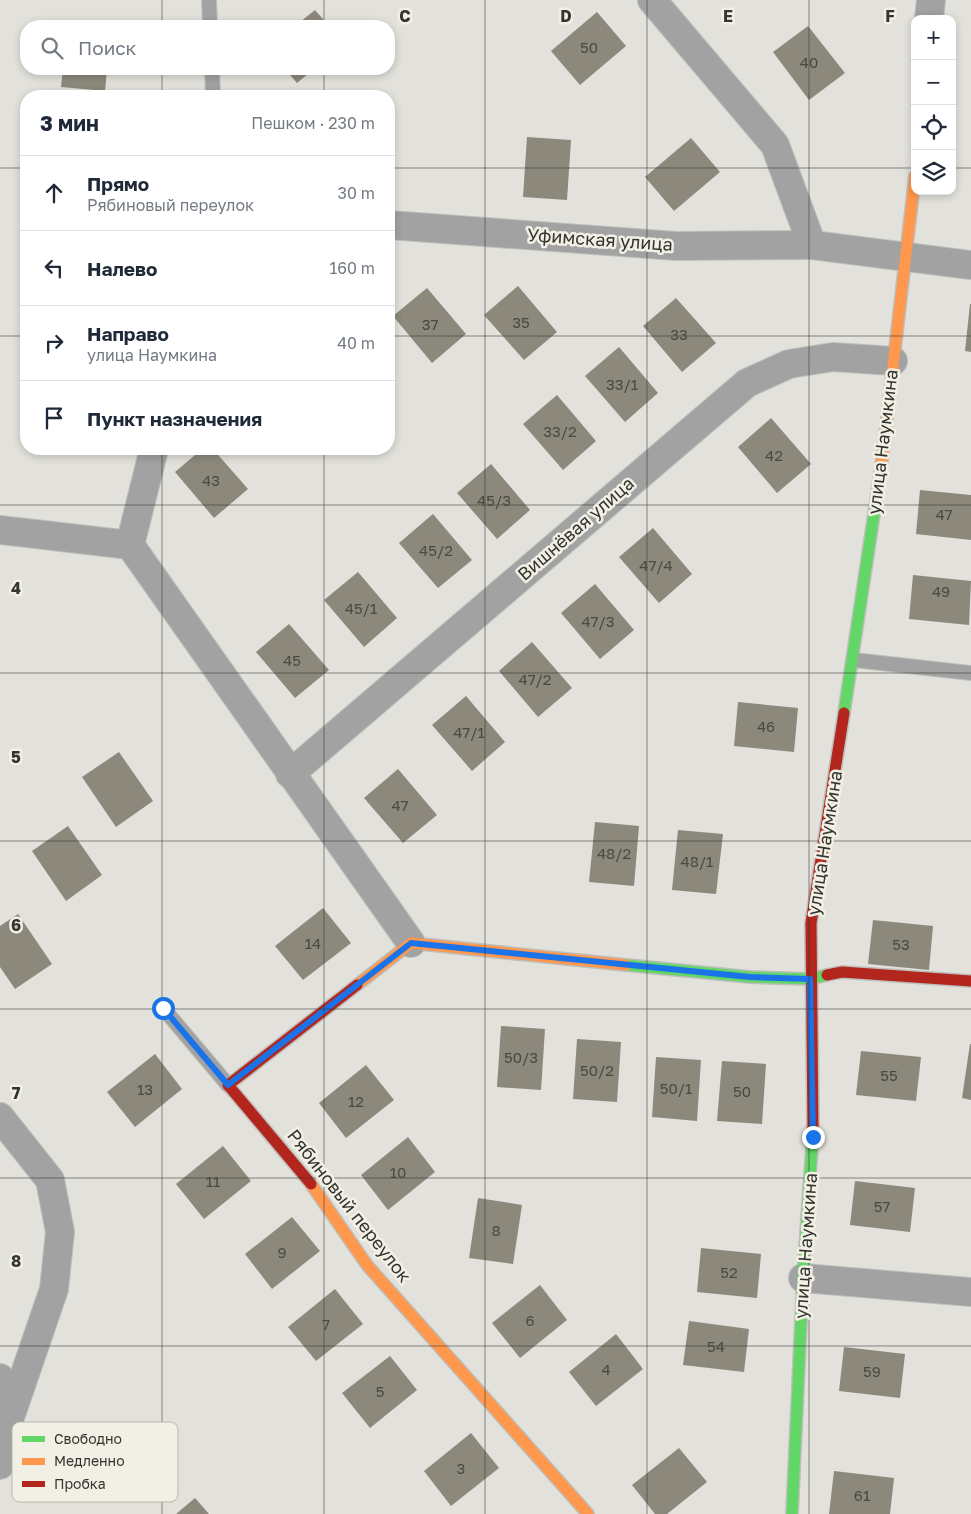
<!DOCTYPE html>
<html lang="ru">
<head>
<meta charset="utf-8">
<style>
  :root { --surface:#fff; --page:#f2f2f3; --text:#1f2937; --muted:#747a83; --line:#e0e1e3 }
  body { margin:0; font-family:"Golos Text",sans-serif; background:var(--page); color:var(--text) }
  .controls { position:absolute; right:15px; top:15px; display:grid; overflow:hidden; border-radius:10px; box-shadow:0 2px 8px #0003 }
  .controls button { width:45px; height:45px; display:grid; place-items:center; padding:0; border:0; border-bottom:1px solid var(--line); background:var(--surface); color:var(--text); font:25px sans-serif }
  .stop { position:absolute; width:15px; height:15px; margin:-11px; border:4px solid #1a73e8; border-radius:50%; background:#fff }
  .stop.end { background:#1a73e8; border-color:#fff; box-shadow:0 1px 5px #0008 }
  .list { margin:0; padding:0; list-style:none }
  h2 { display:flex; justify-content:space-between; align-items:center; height:65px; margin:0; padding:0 20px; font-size:21px }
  h2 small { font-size:16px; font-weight:400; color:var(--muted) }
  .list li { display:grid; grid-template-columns:32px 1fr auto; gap:15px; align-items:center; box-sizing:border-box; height:75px; padding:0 20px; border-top:1px solid var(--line) }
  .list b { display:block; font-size:19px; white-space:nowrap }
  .list p { margin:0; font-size:16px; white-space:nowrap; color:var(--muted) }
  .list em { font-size:16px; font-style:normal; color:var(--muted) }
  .icon { flex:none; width:28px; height:28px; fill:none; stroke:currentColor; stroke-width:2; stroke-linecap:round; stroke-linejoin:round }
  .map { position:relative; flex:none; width:971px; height:1514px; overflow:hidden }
  .search { position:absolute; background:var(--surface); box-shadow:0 2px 8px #0003; left:20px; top:20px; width:375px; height:55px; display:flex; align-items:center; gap:12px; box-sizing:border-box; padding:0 18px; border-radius:20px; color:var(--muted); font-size:19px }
  .panel { position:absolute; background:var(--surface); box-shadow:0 2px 8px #0003; left:20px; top:90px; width:375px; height:365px; border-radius:20px }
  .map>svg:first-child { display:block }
</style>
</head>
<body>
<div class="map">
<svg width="971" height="1514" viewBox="0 0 971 1514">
  <rect width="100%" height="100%" fill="#e2e1db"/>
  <g fill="#8c897c">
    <path d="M315,10L329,26H295Z"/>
    <path d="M597,12L626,46L580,85L551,51Z"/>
    <path d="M808,26L845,73L809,100L773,52Z"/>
    <path d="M63,69H107L105,91L61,87Z"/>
    <path d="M285,69H314L297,83Z"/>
    <path d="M527,137L571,140L567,200L523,197Z"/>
    <path d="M691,138L720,172L674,211L645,177Z"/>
    <path d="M518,286L557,332L524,360L484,315Z"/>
    <path d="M427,288L466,334L432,363L393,316Z"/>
    <path d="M676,298L716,343L682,372L643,326Z"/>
    <path d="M970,304H971V352L965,351Z"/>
    <path d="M619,347L658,393L625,422L585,376Z"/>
    <path d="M557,395L596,441L563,470L523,424Z"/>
    <path d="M771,418L811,464L777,493L738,447Z"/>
    <path d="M202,449H213L248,489L214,518L175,472Z"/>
    <path d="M491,464L530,510L497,539L457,493Z"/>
    <path d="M920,490L971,495V540L916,534Z"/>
    <path d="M433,514L472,560L438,588L399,543Z"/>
    <path d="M653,528L692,574L659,603L619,557Z"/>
    <path d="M358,572L397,618L364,647L324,600Z"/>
    <path d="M913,575L971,581L969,625L909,619Z"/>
    <path d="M595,584L634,630L600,659L561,613Z"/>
    <path d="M289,624L329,670L295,698L256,652Z"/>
    <path d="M532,642L572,688L538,717L499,671Z"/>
    <path d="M466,696L505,742L472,771L432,725Z"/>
    <path d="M738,702L798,708L794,752L734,746Z"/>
    <path d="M119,752L153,801L116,827L82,777Z"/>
    <path d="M398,769L437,815L403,843L364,798Z"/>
    <path d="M595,822L639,826L634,886L589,882Z"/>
    <path d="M68,826L102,875L66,901L32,851Z"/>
    <path d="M678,830L723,834L716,894L672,890Z"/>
    <path d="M323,908L351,943L303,980L275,946Z"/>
    <path d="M18,914L52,964L15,989L0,967V926Z"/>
    <path d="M873,920L933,926L929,970L868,964Z"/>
    <path d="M501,1026L545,1029L541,1090L497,1087Z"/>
    <path d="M577,1039L621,1042L617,1102L573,1099Z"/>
    <path d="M970,1044H971V1100L962,1098Z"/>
    <path d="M861,1051L921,1057L916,1101L856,1095Z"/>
    <path d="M155,1054L182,1089L135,1127L107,1092Z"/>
    <path d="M656,1057L701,1060L697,1121L652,1117Z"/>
    <path d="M722,1061L766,1064L762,1124L717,1121Z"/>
    <path d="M366,1065L394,1100L346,1138L319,1103Z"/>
    <path d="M408,1137L435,1172L388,1210L361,1175Z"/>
    <path d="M223,1146L251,1181L204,1219L176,1184Z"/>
    <path d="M855,1181L915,1188L910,1232L850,1225Z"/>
    <path d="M478,1198L522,1205L513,1264L469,1258Z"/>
    <path d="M292,1217L320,1251L272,1289L245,1254Z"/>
    <path d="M701,1248L761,1254L757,1298L697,1292Z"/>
    <path d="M540,1285L567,1320L520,1358L492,1323Z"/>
    <path d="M335,1289L363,1324L316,1361L288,1327Z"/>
    <path d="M689,1321L749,1329L744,1372L683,1365Z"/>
    <path d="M616,1334L643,1369L596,1406L569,1372Z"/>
    <path d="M844,1347L905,1354L900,1398L839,1391Z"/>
    <path d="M390,1356L417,1390L370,1428L342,1393Z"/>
    <path d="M471,1433L499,1468L451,1506L424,1471Z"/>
    <path d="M679,1448L707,1482L667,1514H655L632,1485Z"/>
    <path d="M834,1471L894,1478L890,1514H829Z"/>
    <path d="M195,1498L209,1514H176Z"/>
  </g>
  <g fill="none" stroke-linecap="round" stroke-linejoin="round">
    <defs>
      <g id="lane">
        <path d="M209,0L210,26"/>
        <path d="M212,69L213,96"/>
        <path d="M854,660L971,673"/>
        <path d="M163,1008L228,1085"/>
      </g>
      <g id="street">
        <path d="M652,0L775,145L812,245L971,265"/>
        <path d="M929,19L931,0"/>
        <path d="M389,225L676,246L812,245"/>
        <path d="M0,530L130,545L411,943"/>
        <path d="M130,545L154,449"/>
        <path d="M290,774L747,383L789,364L833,357L893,361"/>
        <path d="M0,1117L50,1180L60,1232L54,1289L5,1432L0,1465"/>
        <path d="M803,1278L971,1292"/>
        <path d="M0,1378L4,1425"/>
      </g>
      <g id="fast">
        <path d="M844,713L882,461"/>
        <path d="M626,965L750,977L810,979L827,975"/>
        <path d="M792,1514L803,1278L813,1132"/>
      </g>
      <g id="slow">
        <path d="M882,461L915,176"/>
        <path d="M357,985L411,943L626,965"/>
        <path d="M311,1184L367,1265L588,1514"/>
      </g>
      <g id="jam">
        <path d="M827,975L842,972L971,981"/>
        <path d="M813,1132L811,923L844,713"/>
        <path d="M311,1184L228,1085L357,985"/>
      </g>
    </defs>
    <use href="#lane" stroke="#bebeba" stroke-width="16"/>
    <use href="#street" stroke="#bebeba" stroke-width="30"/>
    <use href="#fast" stroke="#bebeba" stroke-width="14"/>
    <use href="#slow" stroke="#bebeba" stroke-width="14"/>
    <use href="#jam" stroke="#bebeba" stroke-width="14"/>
    <use href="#lane" stroke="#a2a2a2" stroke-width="14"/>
    <use href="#street" stroke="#a2a2a2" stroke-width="28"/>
    <use href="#fast" stroke="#63d668" stroke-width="11"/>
    <use href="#slow" stroke="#ff974d" stroke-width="11"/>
    <use href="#jam" stroke="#b3261e" stroke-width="11"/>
  </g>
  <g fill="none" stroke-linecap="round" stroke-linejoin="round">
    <path stroke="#1a73e8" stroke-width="6" d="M163,1008L228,1085L411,943L750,977L810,979L813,1137"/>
  </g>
  <path fill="none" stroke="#343430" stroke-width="1" stroke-opacity="0.55" d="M162,0V26M324,0V26M485,0V1514M647,0V1514M809,0V1514M162,69V96M324,69V96M0,168H26M389,168H915M952,168H971M0,336H26M389,336H971M162,449V1514M324,449V1514M0,505H971M0,673H971M0,841H971M0,1009H971M0,1178H971M0,1346H971"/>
  <g text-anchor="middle" stroke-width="5" stroke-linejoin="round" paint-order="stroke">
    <g font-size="15" fill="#4a4943">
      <text x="589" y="53">50</text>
      <text x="809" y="68">40</text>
      <text x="521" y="328">35</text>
      <text x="430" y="330">37</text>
      <text x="679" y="340">33</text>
      <text x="622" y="390">33/1</text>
      <text x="560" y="437">33/2</text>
      <text x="774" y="461">42</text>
      <text x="211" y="486">43</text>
      <text x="494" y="506">45/3</text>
      <text x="944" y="520">47</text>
      <text x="436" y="556">45/2</text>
      <text x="656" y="571">47/4</text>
      <text x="941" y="597">49</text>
      <text x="361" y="614">45/1</text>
      <text x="598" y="627">47/3</text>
      <text x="292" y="666">45</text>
      <text x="535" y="685">47/2</text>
      <text x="766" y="732">46</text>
      <text x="469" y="738">47/1</text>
      <text x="400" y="811">47</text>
      <text x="614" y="859">48/2</text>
      <text x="697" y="867">48/1</text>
      <text x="313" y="949">14</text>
      <text x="901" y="950">53</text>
      <text x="521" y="1063">50/3</text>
      <text x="597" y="1076">50/2</text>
      <text x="889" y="1081">55</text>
      <text x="676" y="1094">50/1</text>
      <text x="145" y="1095">13</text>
      <text x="742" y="1097">50</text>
      <text x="356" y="1107">12</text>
      <text x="398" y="1178">10</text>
      <text x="213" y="1187">11</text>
      <text x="882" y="1212">57</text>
      <text x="496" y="1236">8</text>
      <text x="282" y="1258">9</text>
      <text x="729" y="1278">52</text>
      <text x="530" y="1326">6</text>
      <text x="326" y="1330">7</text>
      <text x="716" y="1352">54</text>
      <text x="606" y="1375">4</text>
      <text x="872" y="1377">59</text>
      <text x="380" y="1397">5</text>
      <text x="461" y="1474">3</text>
      <text x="862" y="1501">61</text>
    </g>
    <g font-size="18" fill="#343430" stroke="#f2f0e5">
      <text transform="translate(600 240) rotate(4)" y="6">Уфимская улица</text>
      <text transform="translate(883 442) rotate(-83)" y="6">улица Наумкина</text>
      <text transform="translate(576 529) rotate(-41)" y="6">Вишнёвая улица</text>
      <text transform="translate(825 843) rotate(-81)" y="6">улица Наумкина</text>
      <text transform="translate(349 1206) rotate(52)" y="6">Рябиновый переулок</text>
      <text transform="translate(806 1246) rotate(-86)" y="6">улица Наумкина</text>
    </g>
  </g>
  <rect x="12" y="1422" width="166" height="80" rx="8" fill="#f2f0e5" stroke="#b9b8af" stroke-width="1"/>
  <rect x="22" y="1436" width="23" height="6" fill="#63d668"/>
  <rect x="22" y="1458" width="23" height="7" fill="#ff974d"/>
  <rect x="22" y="1481" width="23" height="6" fill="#b3261e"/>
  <g font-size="14" fill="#343430">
    <text x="54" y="1444">Свободно</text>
    <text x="54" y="1466">Медленно</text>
    <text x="54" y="1489">Пробка</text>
  </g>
  <g font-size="16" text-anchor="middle" font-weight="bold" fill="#343430" stroke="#f2f0e5" stroke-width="5" stroke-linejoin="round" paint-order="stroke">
    <text x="405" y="22">C</text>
    <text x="566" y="22">D</text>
    <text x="728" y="22">E</text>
    <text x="890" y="22">F</text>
    <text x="16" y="594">4</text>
    <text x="16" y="763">5</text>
    <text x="16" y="931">6</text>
    <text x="16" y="1099">7</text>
    <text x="16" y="1267">8</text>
  </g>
</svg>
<div class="controls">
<button>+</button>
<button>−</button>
<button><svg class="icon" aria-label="locate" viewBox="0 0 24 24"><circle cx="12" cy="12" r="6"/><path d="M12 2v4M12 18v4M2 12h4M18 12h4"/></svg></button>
<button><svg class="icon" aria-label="layers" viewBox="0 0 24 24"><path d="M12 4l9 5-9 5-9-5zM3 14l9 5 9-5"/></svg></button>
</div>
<div class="stop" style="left:163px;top:1008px"></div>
<div class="stop end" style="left:813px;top:1137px"></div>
<div class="search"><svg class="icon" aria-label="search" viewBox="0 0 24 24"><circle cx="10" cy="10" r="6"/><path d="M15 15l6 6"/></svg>Поиск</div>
<section class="panel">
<h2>3 мин<small>Пешком · 230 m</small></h2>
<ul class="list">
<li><svg class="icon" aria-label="ahead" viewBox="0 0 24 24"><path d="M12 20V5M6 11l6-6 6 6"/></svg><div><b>Прямо</b><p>Рябиновый переулок</p></div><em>30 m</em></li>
<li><svg class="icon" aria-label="left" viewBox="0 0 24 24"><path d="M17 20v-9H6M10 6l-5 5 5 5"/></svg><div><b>Налево</b></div><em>160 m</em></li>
<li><svg class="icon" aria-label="right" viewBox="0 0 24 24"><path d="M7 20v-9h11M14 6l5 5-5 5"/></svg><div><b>Направо</b><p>улица Наумкина</p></div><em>40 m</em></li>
<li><svg class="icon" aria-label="arrive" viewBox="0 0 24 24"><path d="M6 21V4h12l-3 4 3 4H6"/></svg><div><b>Пункт назначения</b></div></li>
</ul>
</section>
</div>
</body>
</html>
